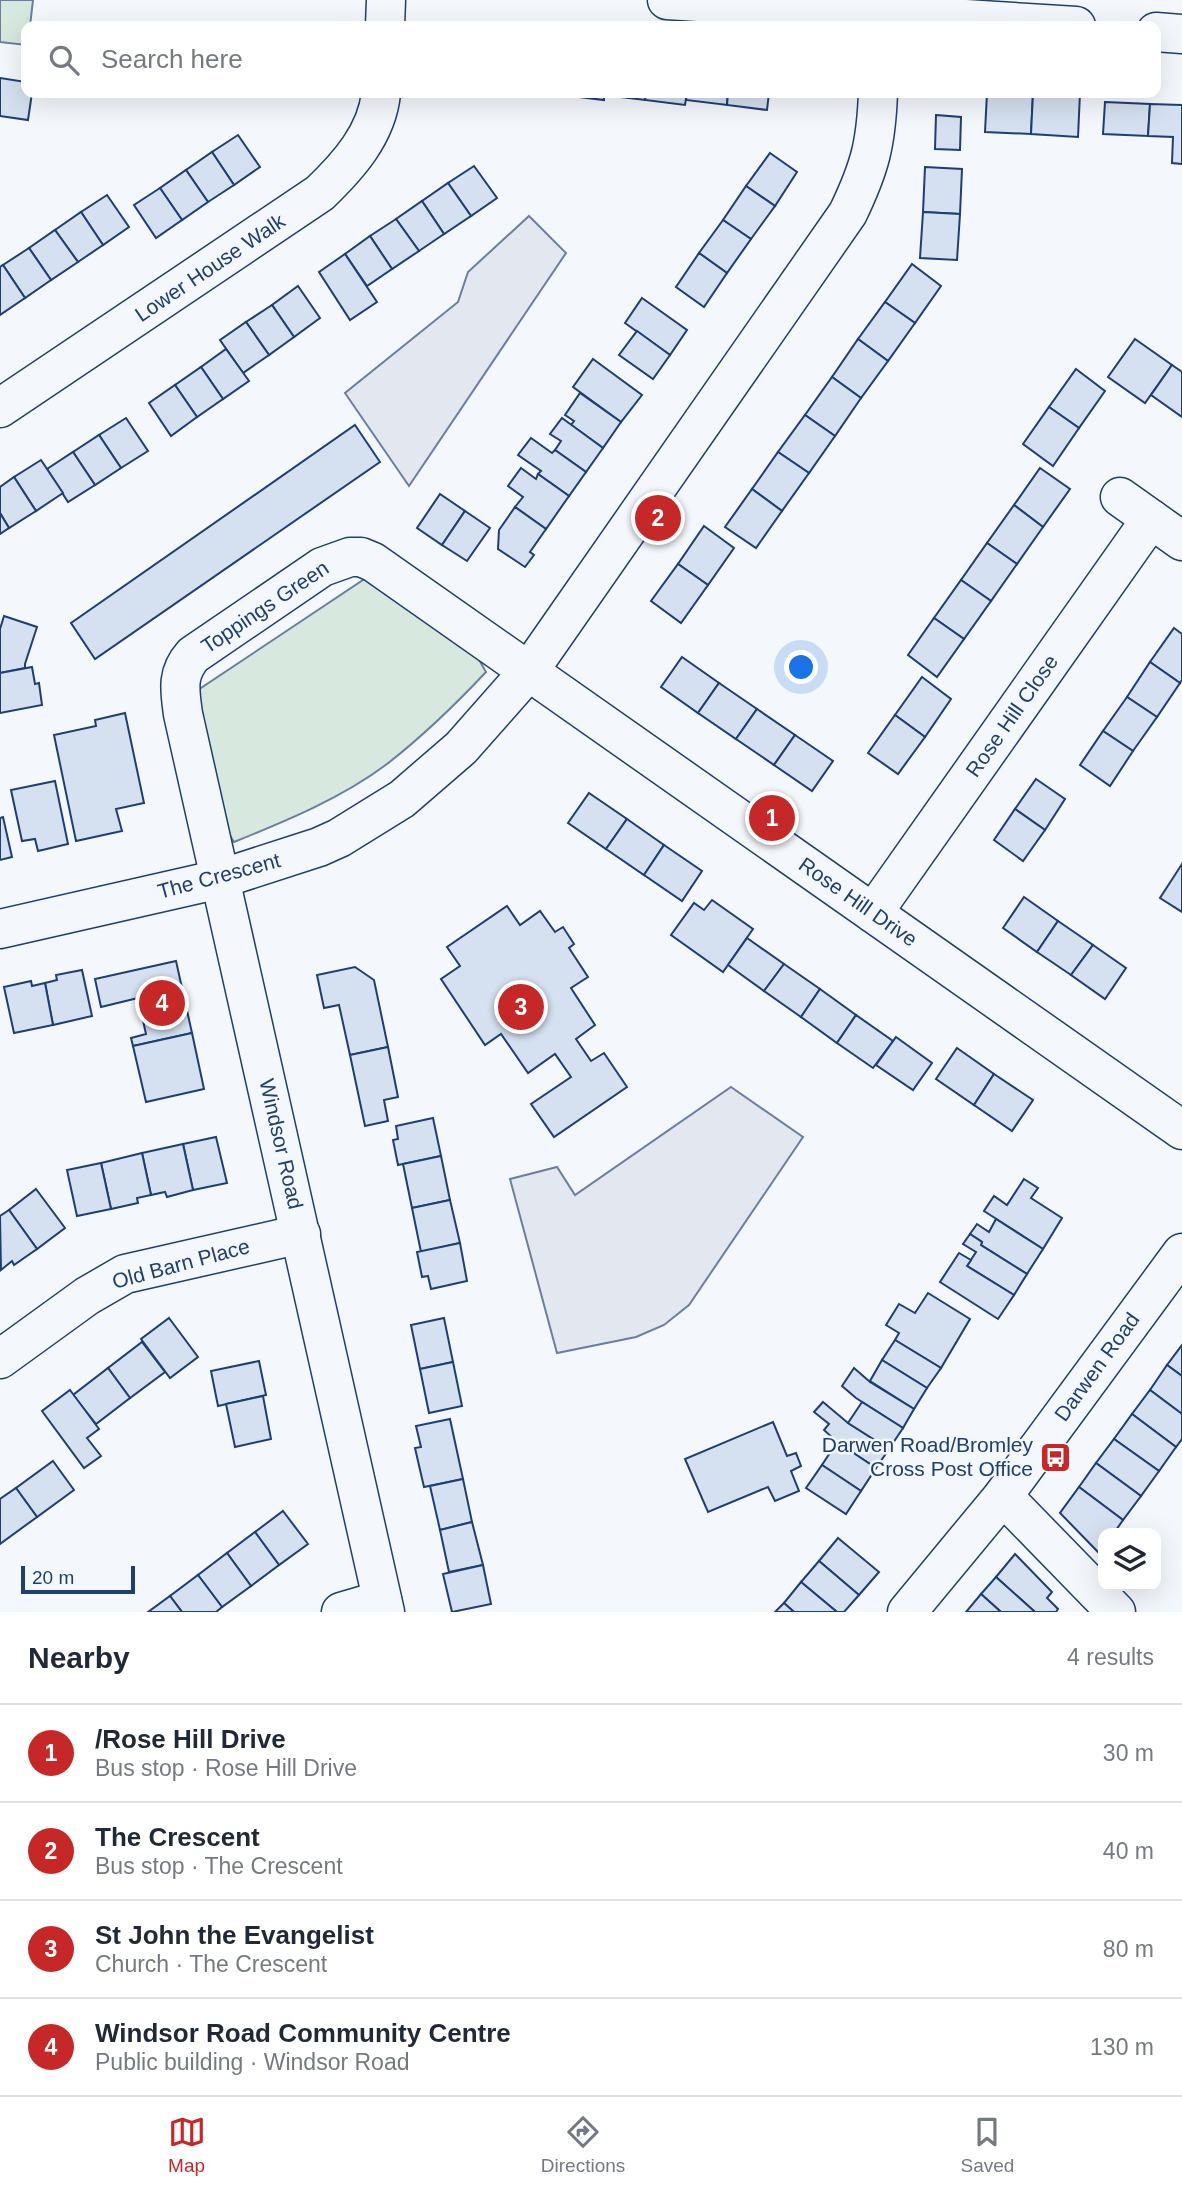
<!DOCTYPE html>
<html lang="en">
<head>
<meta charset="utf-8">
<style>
  :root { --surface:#fff; --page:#f6f6f7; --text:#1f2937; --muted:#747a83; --line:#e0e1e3; --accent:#c62828 }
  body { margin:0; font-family:Helvetica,sans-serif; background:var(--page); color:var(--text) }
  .controls { position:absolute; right:21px; bottom:21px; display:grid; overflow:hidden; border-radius:14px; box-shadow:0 7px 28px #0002 }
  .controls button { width:63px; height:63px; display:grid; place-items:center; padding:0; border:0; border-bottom:2px solid var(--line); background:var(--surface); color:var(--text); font:35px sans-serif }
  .scale { position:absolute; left:21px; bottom:18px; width:114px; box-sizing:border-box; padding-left:7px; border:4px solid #1d3f73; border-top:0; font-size:19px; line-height:24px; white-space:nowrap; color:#1d3f73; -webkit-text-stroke:5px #f4f7fb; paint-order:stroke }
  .you { position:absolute; left:802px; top:668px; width:24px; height:24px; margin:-18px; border:5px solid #fff; border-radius:50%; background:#1a73e8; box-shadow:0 0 0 10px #1a73e833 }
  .badge { display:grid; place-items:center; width:46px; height:46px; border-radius:50%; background:var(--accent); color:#fff; font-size:23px; font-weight:700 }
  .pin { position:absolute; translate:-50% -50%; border:4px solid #fff; box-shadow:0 2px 7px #0006 }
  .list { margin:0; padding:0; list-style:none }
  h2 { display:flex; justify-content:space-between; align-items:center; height:91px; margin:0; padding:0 28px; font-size:30px }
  h2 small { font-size:23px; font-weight:400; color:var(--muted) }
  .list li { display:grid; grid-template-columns:46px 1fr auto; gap:21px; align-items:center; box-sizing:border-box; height:98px; padding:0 28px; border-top:2px solid var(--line) }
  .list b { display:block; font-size:26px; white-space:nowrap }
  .list p { margin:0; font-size:23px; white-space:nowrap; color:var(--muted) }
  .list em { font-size:23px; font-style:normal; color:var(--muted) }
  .icon { flex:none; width:38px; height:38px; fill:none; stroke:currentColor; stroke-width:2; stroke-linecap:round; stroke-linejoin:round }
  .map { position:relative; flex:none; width:1182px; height:1612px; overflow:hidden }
  .search { position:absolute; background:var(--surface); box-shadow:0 7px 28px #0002; left:21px; right:21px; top:21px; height:77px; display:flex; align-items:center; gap:18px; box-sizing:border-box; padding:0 24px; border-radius:14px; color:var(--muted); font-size:26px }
  .sheet { height:483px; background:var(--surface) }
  nav { display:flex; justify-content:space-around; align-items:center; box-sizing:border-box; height:98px; border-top:2px solid var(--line); background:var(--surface); font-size:19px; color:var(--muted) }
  nav a { display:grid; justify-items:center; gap:4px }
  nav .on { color:var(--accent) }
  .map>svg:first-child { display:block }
</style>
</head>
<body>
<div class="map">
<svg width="1182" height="1612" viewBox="0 0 1182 1612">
  <rect width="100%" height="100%" fill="#f4f7fb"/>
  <g fill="#d7e8df" stroke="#687fa3" stroke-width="2">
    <path d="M0,0H33L30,26H26V45L0,42Z"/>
    <path d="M369,576L478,658L486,672C455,705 423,736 387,764C342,798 286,821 234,842L222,823L192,694Z"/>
  </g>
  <g fill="#e3e8f0" stroke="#687fa3" stroke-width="2">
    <path d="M529,216L566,253L409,486L345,393L458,302L468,272Z"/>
    <path d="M731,1087L803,1137L689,1305L664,1325L636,1337L557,1353L510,1179L557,1167L575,1195Z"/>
  </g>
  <g fill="#d5e0f0" stroke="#1d3f73" stroke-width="2">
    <path d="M0,78L26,82V93H32L28,120L0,116Z"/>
    <path d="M563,93H604V100L562,95Z"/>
    <path d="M604,93H646L645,100L604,95Z"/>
    <path d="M646,93H687L685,105L645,100Z"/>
    <path d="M687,93H728L727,105L686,100Z"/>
    <path d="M728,93H769L767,110L727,105Z"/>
    <path d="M987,93H1033L1031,134L985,132Z"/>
    <path d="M1033,93H1080L1078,137L1031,134Z"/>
    <path d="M1105,102L1150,104L1148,136L1103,134Z"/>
    <path d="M1150,104L1182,105V164L1172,163L1173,137L1148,136Z"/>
    <path d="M936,115L961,117L960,150L935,149Z"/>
    <path d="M238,135L260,167L234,185L212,152Z"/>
    <path d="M212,152L234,185L208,202L186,170Z"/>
    <path d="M770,153L797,172L775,206L746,186Z"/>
    <path d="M474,166L497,198L471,216L448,183Z"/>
    <path d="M925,167L962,169L960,214L923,212Z"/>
    <path d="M186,170L208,202L182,220L160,188Z"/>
    <path d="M448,183L471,216L444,234L422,201Z"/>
    <path d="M746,186L775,206L751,239L723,220Z"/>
    <path d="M160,188L182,220L156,238L134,205Z"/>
    <path d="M107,195L129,227L103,245L81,212Z"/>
    <path d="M422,201L444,234L419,251L396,219Z"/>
    <path d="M81,212L103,245L78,262L55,230Z"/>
    <path d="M923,212L960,214L957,260L920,258Z"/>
    <path d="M396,219L419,251L392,269L370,236Z"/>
    <path d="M723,220L751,239L727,273L699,253Z"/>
    <path d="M55,230L78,262L51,280L29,248Z"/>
    <path d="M370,236L392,269L367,286L345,254Z"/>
    <path d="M29,248L51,280L25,298L3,265Z"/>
    <path d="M699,253L727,273L704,307L676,287Z"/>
    <path d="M345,254L377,302L350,320L319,272Z"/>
    <path d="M912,264L941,286L915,323L885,302Z"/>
    <path d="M3,265L25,298L0,315V267Z"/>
    <path d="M298,286L320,318L294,337L272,305Z"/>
    <path d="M642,298L687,330L670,355L625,323Z"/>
    <path d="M885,302L915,323L888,361L858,339Z"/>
    <path d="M272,305L294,337L269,355L246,322Z"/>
    <path d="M246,322L269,355L243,373L220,340Z"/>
    <path d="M637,331L670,355L653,379L619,355Z"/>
    <path d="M858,339L888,361L861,398L832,377Z"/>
    <path d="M1135,339L1172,365L1145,403L1108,377Z"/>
    <path d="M226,349L249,381L223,399L201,367Z"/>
    <path d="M593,359L642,395L621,422L573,387Z"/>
    <path d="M1172,365L1182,372V417L1151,395Z"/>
    <path d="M201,367L223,399L197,417L175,385Z"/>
    <path d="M1076,369L1105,391L1079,428L1049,407Z"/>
    <path d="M832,377L861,398L835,436L805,415Z"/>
    <path d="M175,385L197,417L171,436L149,403Z"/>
    <path d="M580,393L621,422L603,448L571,425L574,421L565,415Z"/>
    <path d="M1049,407L1079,428L1053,466L1023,444Z"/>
    <path d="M805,415L835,436L809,473L778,452Z"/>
    <path d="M126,418L148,451L121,468L99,435Z"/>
    <path d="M562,418L603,448L586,472L555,450L561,441L550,434Z"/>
    <path d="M355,425L380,462L95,659L71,623Z"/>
    <path d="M99,435L121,468L95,485L73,452Z"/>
    <path d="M531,438L552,453L555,450L586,472L569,496L538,474L541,471L518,455Z"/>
    <path d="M73,452L95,485L68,502L47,469Z"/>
    <path d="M778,452L809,473L782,511L752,489Z"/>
    <path d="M41,460L63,493L36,511L14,477Z"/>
    <path d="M521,468L536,479L538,474L569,496L546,529L515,507L523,497L508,486Z"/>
    <path d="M1040,468L1070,489L1043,527L1014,505Z"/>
    <path d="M14,477L36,511L9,528L0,513V487Z"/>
    <path d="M752,489L782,511L756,548L725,527Z"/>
    <path d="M440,494L465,511L442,545L417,528Z"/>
    <path d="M1014,505L1043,527L1017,564L987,543Z"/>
    <path d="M515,507L546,529L530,552L534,555L525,567L498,549L499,530Z"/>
    <path d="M465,511L490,528L467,561L442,545Z"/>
    <path d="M0,513L9,528L0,534Z"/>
    <path d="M704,526L734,548L708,585L678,564Z"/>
    <path d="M987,543L1017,564L991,601L961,580Z"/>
    <path d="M678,564L708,585L681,623L651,601Z"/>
    <path d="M961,580L991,601L964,639L934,618Z"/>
    <path d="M4,616L37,627L25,664V668L0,673V629Z"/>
    <path d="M934,618L964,639L937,677L908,655Z"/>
    <path d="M1174,628L1182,634V680L1180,683L1150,662Z"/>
    <path d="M682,657L719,683L698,713L661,687Z"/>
    <path d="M1150,662L1180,683L1157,717L1127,697Z"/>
    <path d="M32,667L35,684L39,683L42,705L0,713V673Z"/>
    <path d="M922,677L951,699L925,737L895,715Z"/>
    <path d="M719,683L757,709L736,739L698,713Z"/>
    <path d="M1127,697L1157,717L1133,751L1103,731Z"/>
    <path d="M757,709L795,735L774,765L736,739Z"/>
    <path d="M125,713L144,803L116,809L122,831L76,841L54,735L96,726L95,720Z"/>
    <path d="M895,715L925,737L898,774L868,753Z"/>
    <path d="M1103,731L1133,751L1110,786L1080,765Z"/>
    <path d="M795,735L833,761L812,791L774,765Z"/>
    <path d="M1036,779L1065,799L1045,830L1015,809Z"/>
    <path d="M55,781L68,844L38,851L35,839L22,841L11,790Z"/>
    <path d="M589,793L627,819L606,849L568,823Z"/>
    <path d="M1015,809L1045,830L1023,861L994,840Z"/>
    <path d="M3,817L12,857L0,860V818Z"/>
    <path d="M627,819L664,845L644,875L606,849Z"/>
    <path d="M664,845L702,871L682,901L644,875Z"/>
    <path d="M1182,864V912L1160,898Z"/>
    <path d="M1024,897L1058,921L1037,952L1003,928Z"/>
    <path d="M712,900L753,929L723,972L671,935L694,903L704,910Z"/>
    <path d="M507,906L520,925L540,911L555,932L563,927L574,944L569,948L588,977L571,988L595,1025L576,1039L591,1061L604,1053L627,1087L554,1137L531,1104L571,1077L555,1054L528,1073L501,1034L485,1045L441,979L460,966L447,947Z"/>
    <path d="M1058,921L1093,945L1071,975L1037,952Z"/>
    <path d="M747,938L784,964L764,991L728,965Z"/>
    <path d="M1093,945L1126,968L1105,999L1071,975Z"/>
    <path d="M176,961L192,1033L133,1046L131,1038L146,1034L138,998L101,1007L95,979Z"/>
    <path d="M784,964L820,989L801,1017L764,991Z"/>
    <path d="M355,967L374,980L388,1047L350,1055L339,1005L324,1008L317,975Z"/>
    <path d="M82,970L92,1016L53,1025L45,983L57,980L56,975Z"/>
    <path d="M31,981L32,986L45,983L53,1025L14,1033L4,987Z"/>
    <path d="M820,989L856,1015L837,1043L801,1017Z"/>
    <path d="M856,1015L893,1041L873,1068L837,1043Z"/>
    <path d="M192,1033L204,1089L146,1102L133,1046Z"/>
    <path d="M896,1037L932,1063L913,1090L876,1065Z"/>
    <path d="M388,1047L398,1097L384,1100L388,1121L365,1126L350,1055Z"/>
    <path d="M957,1048L994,1074L974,1105L936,1079Z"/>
    <path d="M994,1074L1033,1100L1012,1131L974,1105Z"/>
    <path d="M433,1118L441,1156L398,1165L393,1140L398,1139L396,1126Z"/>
    <path d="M216,1137L227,1183L193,1190L183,1144Z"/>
    <path d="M183,1144L193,1190L167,1197L165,1192L151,1195L142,1153Z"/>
    <path d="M142,1153L151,1195L137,1198L138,1203L111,1209L101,1163Z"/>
    <path d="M441,1156L450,1200L412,1208L403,1164Z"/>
    <path d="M101,1163L111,1209L77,1216L67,1170Z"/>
    <path d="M1024,1179L1038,1188L1031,1198L1062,1218L1043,1249L984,1211L994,1196L1007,1205Z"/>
    <path d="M36,1189L65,1228L37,1249L9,1210Z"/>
    <path d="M450,1200L460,1243L421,1252L412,1208Z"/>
    <path d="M9,1210L37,1249L14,1265L12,1261L1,1270L0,1216Z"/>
    <path d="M996,1219L1043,1249L1027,1274L981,1245L982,1242L970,1234L977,1224L989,1232Z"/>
    <path d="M970,1234L982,1242L981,1245L1027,1274L1014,1295L967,1266L976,1252L963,1244Z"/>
    <path d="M460,1243L467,1281L431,1289L428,1276L422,1277L417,1252Z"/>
    <path d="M959,1253L971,1260L967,1266L1014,1295L998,1319L940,1282Z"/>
    <path d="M928,1293L970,1319L941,1368L895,1340L899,1333L886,1325L899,1304L915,1313Z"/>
    <path d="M169,1318L198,1357L170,1378L141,1339Z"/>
    <path d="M444,1318L453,1362L420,1369L411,1325Z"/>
    <path d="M895,1340L941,1368L927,1388L882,1360Z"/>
    <path d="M142,1342L165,1372L130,1398L108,1368Z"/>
    <path d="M1182,1345V1376L1167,1365Z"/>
    <path d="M882,1360L927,1388L914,1409L870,1381Z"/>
    <path d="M259,1361L266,1395L218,1406L211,1371Z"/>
    <path d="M453,1362L462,1406L429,1413L420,1369Z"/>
    <path d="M1167,1365L1182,1376V1414L1150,1390Z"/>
    <path d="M108,1368L130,1398L96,1424L73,1395Z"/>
    <path d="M854,1368L870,1382L914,1409L903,1428L856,1398L842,1386Z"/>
    <path d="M70,1390L99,1429L87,1438L101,1456L84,1468L42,1411Z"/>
    <path d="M1150,1390L1182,1414V1439L1176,1447L1132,1414Z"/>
    <path d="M263,1396L271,1439L235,1447L226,1404Z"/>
    <path d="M823,1402L848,1423L889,1449L876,1468L837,1442L824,1430L829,1424L814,1412Z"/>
    <path d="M862,1402L903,1428L889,1449L848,1423Z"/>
    <path d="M1132,1414L1176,1447L1159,1471L1114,1439Z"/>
    <path d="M450,1419L463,1479L424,1487L415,1448L421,1447L416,1426Z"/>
    <path d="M773,1422L787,1456L796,1453L801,1466L791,1471L799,1491L775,1501L768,1487L708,1512L685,1459Z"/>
    <path d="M1114,1439L1159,1471L1141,1496L1096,1463Z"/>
    <path d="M837,1442L876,1468L861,1491L822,1465Z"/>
    <path d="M53,1461L74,1490L37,1517L16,1488Z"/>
    <path d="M1096,1463L1141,1496L1123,1520L1079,1487Z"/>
    <path d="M822,1465L861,1491L846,1514L806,1488Z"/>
    <path d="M463,1479L472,1522L440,1530L430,1486Z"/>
    <path d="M1079,1487L1123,1520L1114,1533H1103V1549L1100,1554L1060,1513Z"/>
    <path d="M16,1488L37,1517L0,1544V1499Z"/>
    <path d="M283,1511L308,1544L279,1565L255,1532Z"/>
    <path d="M472,1522L483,1565L449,1572L440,1530Z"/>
    <path d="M255,1532L279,1565L251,1586L227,1553Z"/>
    <path d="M838,1538L879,1572L859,1595L819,1561Z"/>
    <path d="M227,1553L251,1586L222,1607L198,1575Z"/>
    <path d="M1015,1554L1052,1592L1047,1598L1058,1609L1056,1612H1035L996,1577Z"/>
    <path d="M819,1561L859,1595L844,1612H837L801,1582Z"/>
    <path d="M483,1565L491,1604L452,1612L443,1574Z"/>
    <path d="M198,1575L222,1607L216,1612H182L170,1596Z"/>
    <path d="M996,1577L1035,1612H1001L981,1594Z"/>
    <path d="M801,1582L837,1612H794L784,1603Z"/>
    <path d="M981,1594L1001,1612H966Z"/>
    <path d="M170,1596L182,1612H148Z"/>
    <path d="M784,1603L794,1612H775Z"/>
  </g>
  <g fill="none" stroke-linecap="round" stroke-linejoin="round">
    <defs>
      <g id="minor">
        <path d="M667,0L1076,26"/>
        <path d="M385,26L386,0"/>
        <path d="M1156,32L1182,34"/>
        <path d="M0,408L320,193C348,166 377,134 381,93"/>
        <path d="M1120,497L1182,541"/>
        <path d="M873,913L1151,519"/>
        <path d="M0,929L220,879L319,847L339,838L402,799L461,748L529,671L848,213C870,167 876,144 878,93"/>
        <path d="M0,1359L87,1296L125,1274L301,1234"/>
        <path d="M1003,1496L1116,1612"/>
        <path d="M341,1612L382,1600"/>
        <path d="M385,1612L183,714C180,691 176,674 193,655L322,567L350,557H361L373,562L1182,1130"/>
      </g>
      <path id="major" d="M907,1612L1003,1496L1182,1253"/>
    </defs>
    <use href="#minor" stroke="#1d3f73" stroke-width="41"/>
    <use href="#major" stroke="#1d3f73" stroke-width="41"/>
    <use href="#minor" stroke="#f4f7fb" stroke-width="38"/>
    <use href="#major" stroke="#f4f7fb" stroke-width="38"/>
  </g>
  <defs>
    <symbol id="bus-square" viewBox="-11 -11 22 22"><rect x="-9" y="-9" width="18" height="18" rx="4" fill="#c62828" stroke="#f4f7fb"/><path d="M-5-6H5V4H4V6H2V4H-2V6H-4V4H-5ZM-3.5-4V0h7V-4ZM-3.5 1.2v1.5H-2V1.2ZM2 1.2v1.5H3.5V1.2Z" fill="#fff"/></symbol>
  </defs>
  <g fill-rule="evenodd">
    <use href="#bus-square" x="1038" y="1440" width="35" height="35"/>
  </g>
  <g text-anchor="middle" stroke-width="5" stroke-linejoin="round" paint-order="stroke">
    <g font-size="21" fill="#1d3f73" stroke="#f4f7fb">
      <text transform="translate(210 268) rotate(-34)" y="7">Lower House Walk</text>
      <text transform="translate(265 607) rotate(-34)" y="7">Toppings Green</text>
      <text transform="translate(1012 716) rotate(-55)" y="7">Rose Hill Close</text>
      <text transform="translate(219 876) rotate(-15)" y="7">The Crescent</text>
      <text transform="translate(858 902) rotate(35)" y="7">Rose Hill Drive</text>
      <text transform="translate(281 1144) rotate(77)" y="7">Windsor Road</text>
      <text transform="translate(181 1264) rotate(-15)" y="7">Old Barn Place</text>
      <text transform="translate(1097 1367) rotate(-54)" y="7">Darwen Road</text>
    </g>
    <g font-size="21" fill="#1d3f73" stroke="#f4f7fb" text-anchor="end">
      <text x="1033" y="1452">Darwen Road/Bromley<tspan x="1033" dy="24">Cross Post Office</tspan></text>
    </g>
  </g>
</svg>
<div class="controls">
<button><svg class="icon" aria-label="layers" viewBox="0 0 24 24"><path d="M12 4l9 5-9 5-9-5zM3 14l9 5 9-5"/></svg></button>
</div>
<div class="scale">20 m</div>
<div class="you"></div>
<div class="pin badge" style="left:772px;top:818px">1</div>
<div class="pin badge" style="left:658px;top:518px">2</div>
<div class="pin badge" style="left:521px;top:1007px">3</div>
<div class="pin badge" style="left:162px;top:1003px">4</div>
<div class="search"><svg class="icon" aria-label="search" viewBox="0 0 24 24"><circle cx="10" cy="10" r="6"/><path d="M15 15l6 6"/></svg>Search here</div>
</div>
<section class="sheet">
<h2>Nearby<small>4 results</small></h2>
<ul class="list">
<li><span class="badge">1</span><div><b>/Rose Hill Drive</b><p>Bus stop · Rose Hill Drive</p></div><em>30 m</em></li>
<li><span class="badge">2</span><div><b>The Crescent</b><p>Bus stop · The Crescent</p></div><em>40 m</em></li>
<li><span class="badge">3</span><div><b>St John the Evangelist</b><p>Church · The Crescent</p></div><em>80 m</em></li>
<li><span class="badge">4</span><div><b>Windsor Road Community Centre</b><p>Public building · Windsor Road</p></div><em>130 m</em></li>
</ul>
</section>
<nav>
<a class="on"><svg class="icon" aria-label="map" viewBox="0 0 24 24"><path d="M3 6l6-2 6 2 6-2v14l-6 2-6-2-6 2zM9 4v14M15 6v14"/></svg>Map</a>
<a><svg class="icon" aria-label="directions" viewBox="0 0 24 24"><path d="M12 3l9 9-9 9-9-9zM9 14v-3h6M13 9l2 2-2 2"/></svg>Directions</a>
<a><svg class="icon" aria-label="saved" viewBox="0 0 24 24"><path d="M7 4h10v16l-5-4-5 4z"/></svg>Saved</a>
</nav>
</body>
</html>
